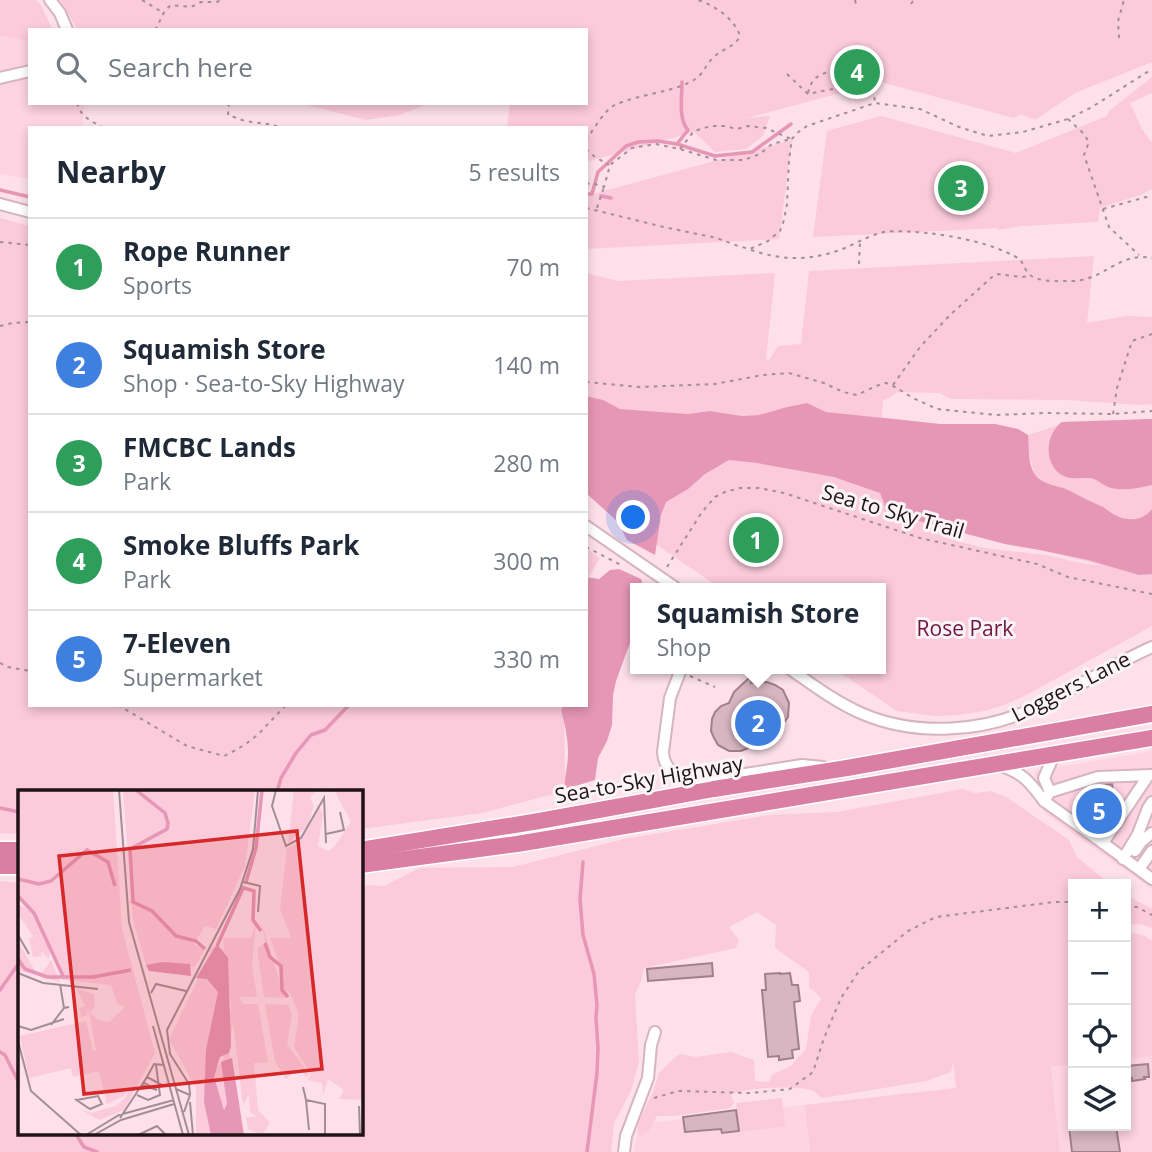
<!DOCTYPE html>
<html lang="en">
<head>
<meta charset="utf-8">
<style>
  :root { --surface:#fff; --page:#f6f6f7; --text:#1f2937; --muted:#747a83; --line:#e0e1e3; --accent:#ea580c }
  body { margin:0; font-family:"Open Sans",sans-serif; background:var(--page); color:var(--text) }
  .controls { position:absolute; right:21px; bottom:21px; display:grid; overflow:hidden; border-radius:0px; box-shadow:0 4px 10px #0003 }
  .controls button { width:63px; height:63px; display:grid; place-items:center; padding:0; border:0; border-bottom:2px solid var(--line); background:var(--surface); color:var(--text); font:35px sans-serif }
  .you { position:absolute; left:634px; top:518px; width:24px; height:24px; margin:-18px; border:5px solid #fff; border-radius:50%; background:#1a73e8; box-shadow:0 0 0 10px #1a73e833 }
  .badge { display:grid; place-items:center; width:46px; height:46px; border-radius:50%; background:var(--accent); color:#fff; font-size:23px; font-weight:700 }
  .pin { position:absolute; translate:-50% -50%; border:4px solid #fff; box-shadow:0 2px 7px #0006 }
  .popup { position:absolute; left:630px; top:583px; width:256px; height:91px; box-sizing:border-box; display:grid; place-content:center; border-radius:0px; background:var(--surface); filter:drop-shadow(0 2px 5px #0005); font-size:23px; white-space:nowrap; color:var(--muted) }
  .popup b { font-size:26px; color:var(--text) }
  .popup::after { content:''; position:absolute; left:50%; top:100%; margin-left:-14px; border:14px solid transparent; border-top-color:var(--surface) }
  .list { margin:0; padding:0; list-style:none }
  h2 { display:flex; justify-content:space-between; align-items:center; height:91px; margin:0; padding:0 28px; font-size:30px }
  h2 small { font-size:23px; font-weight:400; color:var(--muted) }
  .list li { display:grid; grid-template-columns:46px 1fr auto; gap:21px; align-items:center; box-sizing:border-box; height:98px; padding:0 28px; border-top:2px solid var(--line) }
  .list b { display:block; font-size:26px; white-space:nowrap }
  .list p { margin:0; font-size:23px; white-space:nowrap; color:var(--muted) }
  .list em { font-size:23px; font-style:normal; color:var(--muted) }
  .icon { flex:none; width:38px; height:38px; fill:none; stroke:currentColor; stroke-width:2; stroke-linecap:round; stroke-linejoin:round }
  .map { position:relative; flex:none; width:1152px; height:1152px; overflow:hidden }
  .search { position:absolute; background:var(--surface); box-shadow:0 4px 10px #0003; left:28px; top:28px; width:560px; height:77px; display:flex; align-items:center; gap:18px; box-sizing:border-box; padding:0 24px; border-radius:0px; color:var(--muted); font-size:26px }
  .panel { position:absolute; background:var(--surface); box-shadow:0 4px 10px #0003; left:28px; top:126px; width:560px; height:581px; border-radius:0px }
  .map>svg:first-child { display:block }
</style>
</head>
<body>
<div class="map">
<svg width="1152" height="1152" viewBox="0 0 1152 1152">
  <rect width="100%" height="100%" fill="#fde0ea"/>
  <g fill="#fed3e2">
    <path d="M0,35L30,42V103H85L82,128H30V179L0,174Z"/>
    <path d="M1152,751V889L1044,813L1034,771Z"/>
    <path d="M1152,1056V1152H1060L1051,1067L1073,1064V1126H1126V1059Z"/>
    <path d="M805,1105L810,1152H634L639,1124Z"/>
  </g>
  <g fill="#fbcadb" fill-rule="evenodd">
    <path d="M0,0H36L40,4L53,30H30V42L0,35Z"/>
    <path d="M60,0H1152V62L1075,93L1035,120L1021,114L1014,118L881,82L747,118L770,116L763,136L746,149L715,152L694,132L586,162V128H507L510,103H586V30H78Z"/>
    <path d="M1152,77V93L1130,103L1142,129L1152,143V189L1140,195L1100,208L1098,222L1022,226L997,230L998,228L813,237L827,131L881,116L1016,153L1107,116L1109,111Z"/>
    <path d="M299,103H430L400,115L366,120Z"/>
    <path d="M792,140L779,239L586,249V196Z"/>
    <path d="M0,218L30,226V705H564L565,791L482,813L361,829L360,792H19V834L0,833Z"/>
    <path d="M1094,256L1087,323L1126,316L1152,317V404L1142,405L1067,400L950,399L940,393L898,392L883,401L882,417L940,424H970L1018,429L1028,435L1056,426L1062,422L1152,419V537L1065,489L1046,484L1034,474L1029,452L855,416L826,412L807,403L787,407L759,415L742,416L710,411L688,414L620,409L605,402L586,425V273L618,281L775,273L766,359L769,360L778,346L801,344L809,271Z"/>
    <path d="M732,452L1152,551V626L1030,693L1007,704L984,711L959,715L934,716L897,711L835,669H880V588H720L651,541L665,497ZM934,526L1005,544L1040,550L1102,565C1080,566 1059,556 1038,554C1004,549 961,551 934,526Z"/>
    <path d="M586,548L600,558L588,578L586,590Z"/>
    <path d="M963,789L975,793L991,791L1006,797L1069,840L1077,857L1110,884H1073V929L1068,930H1073V1064L1051,1067L1060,1152H810L805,1105L956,1088L953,1062L951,1072L926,1081L822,1098C819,1096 817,1093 813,1091C802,1085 741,1087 731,1095L734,1103L730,1108L675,1116H657L649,1130L640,1136L637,1125L653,1092L659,1073L679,1054L696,1057L731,1052L754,1060L755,1081L769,1082L772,1075L791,1066L806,1049L811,1016L821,998L809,987V972L775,948L776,925L757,912L729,927L739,940L736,948L644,968L641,981L635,995L639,1061L631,1091L614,1123L611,1152H0V881L19,883V1133H360L361,885L384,886L419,868L513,867L624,839L770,815L837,812Z"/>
    <path d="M1126,895L1152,909V928L1140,924L1126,925Z"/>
    <path d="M1126,931L1145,936L1152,941V1056L1126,1059Z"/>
    <path d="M782,1098L785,1126L739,1132L736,1103Z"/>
  </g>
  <g fill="#e697b5">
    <path d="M586,396L603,400L620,409L688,414L710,411L742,416L759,415L787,407L807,403L826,412L940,424H995L1018,429L1028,435C1029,447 1028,463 1034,473C1041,485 1057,485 1068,490C1080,496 1091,502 1103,507C1108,510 1112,514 1117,516C1129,522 1144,520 1152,509V574L1139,575L1088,560L1040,550L1005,544L888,513L885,510L884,503L880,493L834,477L757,463L729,460L705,474L688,489L666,502L661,515L655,555L627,540L618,522L586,493Z"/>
    <path d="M1152,419V485C1138,488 1121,492 1108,487C1103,485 1099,481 1094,479C1087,477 1078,479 1071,478C1055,476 1047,460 1049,445C1050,436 1055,427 1062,422Z"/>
    <path d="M619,569L641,579L644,588H636L635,629L616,681L613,695L612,725L607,741L598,758L595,780L565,789C564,780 566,774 567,766C570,747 566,728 561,710L564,705H586V577L599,579L610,570Z"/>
  </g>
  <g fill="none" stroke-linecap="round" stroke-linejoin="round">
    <g stroke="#e697b5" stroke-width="3.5">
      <path d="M677,144L688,130C678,119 682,97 682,82"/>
      <path d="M0,190L30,197"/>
      <path d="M586,194H592L598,172L626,146L638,142L658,141L677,144L715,156L752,152L791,124"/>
      <path d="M601,196L611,198"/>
      <path d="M277,792L281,778L296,753L311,735L325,730L349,705"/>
      <path d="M0,808L19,812"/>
      <path d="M583,862L580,899L583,935L594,974L597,1005L596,1018L598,1048L597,1073L587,1152"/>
      <path d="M0,990L19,963"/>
      <path d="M0,1052L5,1055L19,1083"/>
      <path d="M75,1133L84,1147L97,1152"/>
    </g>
  </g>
  <g fill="#d7b5c1" stroke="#a0808c" stroke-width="2">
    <path d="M750,677L751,683L767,682L775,685L783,690L789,703L788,717L780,728L772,733L755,738V743L748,748L741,751H729L718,745L714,738L711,731L712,719L715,712L721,706L729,703L734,692Z"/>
    <path d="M1112,784L1113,790L1101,792L1117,803L1115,805L1118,807L1101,832L1082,818L1083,817L1080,815L1089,803L1086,789L1099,785Z"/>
    <path d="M712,963L713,976L648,981L647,969Z"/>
    <path d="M780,973V974L790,973L792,985H798L800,1001L794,1002L799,1049L792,1050L793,1058L779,1060V1056L768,1057L762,990H766L765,974Z"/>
    <path d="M1148,1064L1149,1077H1144L1145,1079L1132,1081V1078L1126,1079V1066Z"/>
    <path d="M736,1110L739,1131L722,1133L721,1129L685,1132L683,1117Z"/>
    <path d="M1069,1126H1116L1120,1152H1072Z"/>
  </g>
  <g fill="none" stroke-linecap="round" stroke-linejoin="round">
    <defs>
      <g id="minor">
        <path d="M50,0L60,13L67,30"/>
        <path d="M0,78L30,71"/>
        <path d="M0,204L30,212"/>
        <path d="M586,526L676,588"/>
        <path d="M681,669L670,698L663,752C664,773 682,779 700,781L802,765L823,767"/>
        <path d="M790,669C813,685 837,703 863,714C915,736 982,733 1034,708C1074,689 1112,665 1152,647"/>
        <path d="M999,765C1023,773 1029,781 1044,801"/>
        <path d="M1148,776L1103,843L1044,801L1050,792L1098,777L1152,775"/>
        <path d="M1050,792L1044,778L1054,755"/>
        <path d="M1103,843L1152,879"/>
        <path d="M1135,851L1142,841L1152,833"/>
        <path d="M1123,859L1138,834L1148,808L1152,802"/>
        <path d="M1139,869L1152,851"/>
        <path d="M624,1152L626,1136L648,1078L651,1045L655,1032"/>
      </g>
      <g id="highway">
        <path d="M0,850H19"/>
        <path d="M360,850L539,821L714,789L847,768L1152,714"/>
        <path d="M360,865L517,844L1152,738"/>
        <path d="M0,866H19"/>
      </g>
    </defs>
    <use href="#minor" stroke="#d6b4c0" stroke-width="14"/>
    <use href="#highway" stroke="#fff" stroke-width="19"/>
    <g stroke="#a58e96" stroke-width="2" stroke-dasharray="3.5 5" stroke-linecap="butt">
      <path d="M142,0L162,12"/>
      <path d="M855,0L856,4"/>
      <path d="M911,4L914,0"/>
      <path d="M155,30C162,20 160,14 171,5L191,7L201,2H216L223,0"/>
      <path d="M1119,38L1118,21L1124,0"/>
      <path d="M787,74L808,94L872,81L875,102"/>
      <path d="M808,93C813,72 823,76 839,67"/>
      <path d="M77,103C80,117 93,122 104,128"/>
      <path d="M229,103L228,115L245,121L274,125L279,128"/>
      <path d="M1068,119L1083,133L1089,142L1084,155L1109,227L1139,255"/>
      <path d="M586,140C593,130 600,118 609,109C621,97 671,93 690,82C705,75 704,65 715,56C724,48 735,47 740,36C735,19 714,5 698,0"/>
      <path d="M586,149L595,157L609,165"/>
      <path d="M680,149L694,131L711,126H724L737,129L747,126L766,128L791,139"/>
      <path d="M586,184L592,183L604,187L610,165L632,148L656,144L680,149L716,160H744L760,154L772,144L791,139"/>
      <path d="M586,208L668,228L717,238L738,246L750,249L768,241L780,231L784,220L787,204L789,160L792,139L797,133L807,126L875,103L920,109L959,127L988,136L1023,132L1068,119L1092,107L1152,69"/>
      <path d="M597,208L604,187"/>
      <path d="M1103,209L1146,197L1152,199"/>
      <path d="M0,242L30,245"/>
      <path d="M751,250C784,261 812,261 845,248C858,242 871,235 884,232C897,230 914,232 927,233C954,236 990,243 1014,256C1022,259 1023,265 1027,272C1035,283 1060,281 1072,281C1103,281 1120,251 1152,258"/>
      <path d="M859,264L860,242"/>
      <path d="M0,326L13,323L30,322"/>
      <path d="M586,382L640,387L715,384L763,375L789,373L824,383L843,392L857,395L876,386L885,383L890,384L913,398L937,409L996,415L1045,413L1113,414L1152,411"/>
      <path d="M893,385L920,347L950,315L992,277L997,274L1022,277L1030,276"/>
      <path d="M1113,414L1117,388L1132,341L1152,334"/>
      <path d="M586,547L623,566"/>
      <path d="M667,567L702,512L715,497L725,492L740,488H759L784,493L920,538L1037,564L1068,577L1152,594"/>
      <path d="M0,663L8,667L30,671"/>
      <path d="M690,676L715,687"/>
      <path d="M118,705L187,746L224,756C239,749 255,739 266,726C273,719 279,712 286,705"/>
      <path d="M1126,906L1137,907L1152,915"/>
      <path d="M654,1098L678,1091L751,1093L790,1089L813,1072L824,1038L841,998L859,971L908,931L936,917L1054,902H1073"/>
    </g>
    <use href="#minor" stroke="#fff" stroke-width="10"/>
    <use href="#highway" stroke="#da7fa3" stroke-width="16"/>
  </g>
  <g text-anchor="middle" stroke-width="6" stroke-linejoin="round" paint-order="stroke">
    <g font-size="21" fill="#1f1317" stroke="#fbf4f7">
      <text transform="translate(893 512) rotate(16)" y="7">Sea to Sky Trail</text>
      <text transform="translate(1071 687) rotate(-27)" y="7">Loggers Lane</text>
      <text transform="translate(649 780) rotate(-10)" y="7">Sea-to-Sky Highway</text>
    </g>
    <g font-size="21" fill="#701443" stroke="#fbf4f7">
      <text x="965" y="636">Rose Park</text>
    </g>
  </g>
  <g transform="translate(18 790)">
    <rect width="345" height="345" fill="#fde0ea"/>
    <path d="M0,0H95L104,139L137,263L106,320L81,330L64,320L73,323L98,316L108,307L112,293L106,306L89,314L81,281L55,287L53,278L11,288L2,246L68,231L75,261H78L70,217L69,226L63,227L61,218L67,216L58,198L76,204L77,215L72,223L80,230L91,232L107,217L99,213L93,195L45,190L33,157L31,169L23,161L24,166L15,167L11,148L20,145L15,146L0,124V114L8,119L0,107ZM105,0H237L227,76L198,139L187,136L176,154L186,160L177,177L128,175L115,130ZM276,0H299L292,7L296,16L289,37L270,53ZM316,0H345V310L321,309L326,300L310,289L305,305L304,293L289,290L293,284L276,257L281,225L272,203L264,199L267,208L246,207L239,159L247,153L244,134L263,197L266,187L252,148H273L262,119L269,58L282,52L300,15L305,24L300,56L310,61L316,57L333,32ZM238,133L234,175L239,207H221L225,214H240L250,272L236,273L240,320L252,333L244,345L230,339L228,327H239L232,322L231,304L225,315L215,232L211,263L219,301L202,336L193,289L208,263L213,216L207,163L183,181L195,156L206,160L205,148H233ZM0,151L17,181L24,183L33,170L42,192L0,180ZM181,187L193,190L201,200L195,345H178V298L151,249ZM247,214L270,215L274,225L269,254L291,284L288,288L282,277L268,289L257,272Z" fill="#fbcadb"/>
    <path d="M199,154L210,168L213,256L211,263L202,267L196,287L206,320L209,314L203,272L214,268L226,345H193L186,312L188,260L200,202L189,189L178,188ZM144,172L172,174L173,186L131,181L128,175Z" fill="#e697b5"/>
    <path fill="none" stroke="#e697b5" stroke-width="3.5" d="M0,89L21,94L33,91L69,60L90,72L97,96M228,92L238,58L244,0M226,98L236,101L235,130L243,141M0,106L16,123L45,186M113,111L134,121L158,146L178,151L187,159M115,112L112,59L149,39L150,33L147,23L118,0M247,153L252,167L263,176L264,200L270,207M199,156L226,96M0,169L7,179L29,187H75L113,180"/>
    <path fill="none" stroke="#a48e96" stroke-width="2" d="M101,0L111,132L171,345M258,0L254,16L268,56L283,48L306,8L308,53M308,44L326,40L322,22M225,92L242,96L240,122M0,145L11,164M0,183L25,193L80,199M42,194L46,218L51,217M133,203L138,194L168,201M33,235L46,218M0,236L13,240L46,229M135,236L165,345M0,251L13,301L63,345M124,295L139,300L125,292M144,295L129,287L136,274L146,275M285,297L288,310L307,314V345M158,299L172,305L166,322M172,304L171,294L152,264L149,240L222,99L235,59L240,0M119,305L130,310L142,305L138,275M57,309L72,319L84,314L80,306L59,310M288,310L291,340M172,312L175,345M341,316L342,345M102,328L129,287M68,345L101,325L156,310M76,345L103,330L156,314M120,345L139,336L148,345"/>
    <path fill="#d62828" fill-opacity="0.15" stroke="#d62828" stroke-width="3.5" d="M279,41L304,279L66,304L41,66Z"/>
    <rect width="345" height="345" fill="none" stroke="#1f1317" stroke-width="3.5"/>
  </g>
</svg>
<div class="controls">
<button>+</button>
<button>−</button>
<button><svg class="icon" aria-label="locate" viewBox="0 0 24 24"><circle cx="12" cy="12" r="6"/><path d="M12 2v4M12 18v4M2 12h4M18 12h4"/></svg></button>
<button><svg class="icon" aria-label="layers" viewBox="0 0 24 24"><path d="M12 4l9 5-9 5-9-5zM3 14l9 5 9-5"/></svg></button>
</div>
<div class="you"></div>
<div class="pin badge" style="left:756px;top:540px;background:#2e9e5b">1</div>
<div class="pin badge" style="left:758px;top:723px;background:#3f7fe0">2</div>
<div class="popup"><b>Squamish Store</b>Shop</div>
<div class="pin badge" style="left:961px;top:188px;background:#2e9e5b">3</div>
<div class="pin badge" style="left:857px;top:72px;background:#2e9e5b">4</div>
<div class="pin badge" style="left:1099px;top:811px;background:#3f7fe0">5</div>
<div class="search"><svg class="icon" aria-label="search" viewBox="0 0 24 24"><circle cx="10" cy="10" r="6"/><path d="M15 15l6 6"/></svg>Search here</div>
<section class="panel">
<h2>Nearby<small>5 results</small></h2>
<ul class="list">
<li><span class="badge" style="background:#2e9e5b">1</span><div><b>Rope Runner</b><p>Sports</p></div><em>70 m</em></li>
<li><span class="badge" style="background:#3f7fe0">2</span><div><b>Squamish Store</b><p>Shop · Sea-to-Sky Highway</p></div><em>140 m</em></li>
<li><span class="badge" style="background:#2e9e5b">3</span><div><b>FMCBC Lands</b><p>Park</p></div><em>280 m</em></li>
<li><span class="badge" style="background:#2e9e5b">4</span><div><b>Smoke Bluffs Park</b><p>Park</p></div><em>300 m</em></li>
<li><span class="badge" style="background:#3f7fe0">5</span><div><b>7-Eleven</b><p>Supermarket</p></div><em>330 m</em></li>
</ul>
</section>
</div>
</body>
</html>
